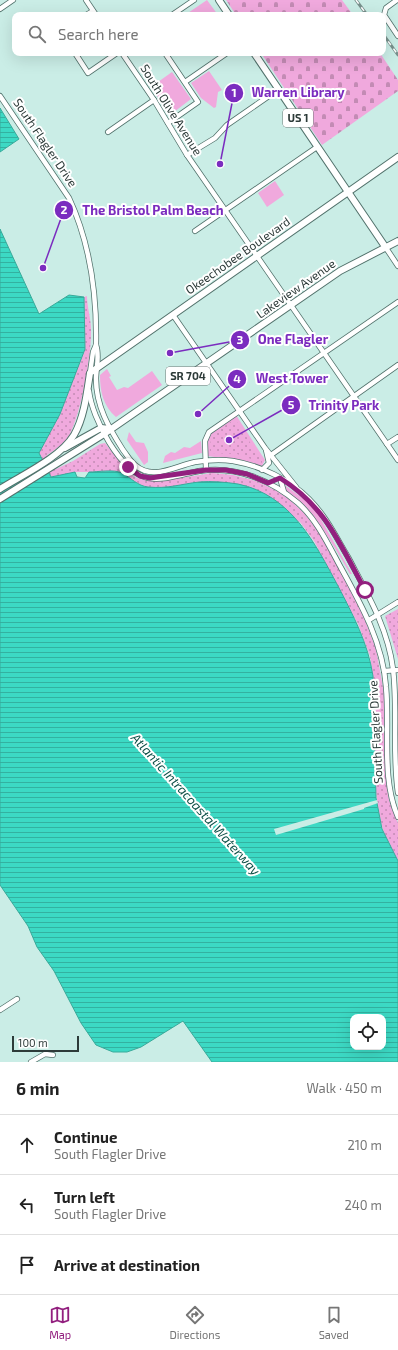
<!DOCTYPE html>
<html lang="en">
<head>
<meta charset="utf-8">
<style>
  :root { --surface:#fff; --page:#f6f6f6; --text:#222; --muted:#767676; --line:#e0e0e0; --accent:#921f7e }
  body { margin:0; font-family:"Exo 2",sans-serif; background:var(--page); color:var(--text) }
  .controls { position:absolute; right:12px; bottom:12px; display:grid; overflow:hidden; border-radius:8px; box-shadow:0 4px 16px #0002 }
  .controls button { width:36px; height:36px; display:grid; place-items:center; padding:0; border:0; border-bottom:1px solid var(--line); background:var(--surface); color:var(--text); font:20px sans-serif }
  .scale { position:absolute; left:12px; bottom:10px; width:67px; box-sizing:border-box; padding-left:4px; border:2px solid #2d3b39; border-top:0; font-size:11px; line-height:14px; white-space:nowrap; color:#2d3b39; -webkit-text-stroke:3px #fff; paint-order:stroke }
  .stop { position:absolute; width:12px; height:12px; margin:-9px; border:3px solid #921f7e; border-radius:50%; background:#fff }
  .stop.end { background:#921f7e; border-color:#fff; box-shadow:0 1px 4px #0008 }
  .list { margin:0; padding:0; list-style:none }
  h2 { display:flex; justify-content:space-between; align-items:center; height:52px; margin:0; padding:0 16px; font-size:17px }
  h2 small { font-size:13px; font-weight:400; color:var(--muted) }
  .list li { display:grid; grid-template-columns:26px 1fr auto; gap:12px; align-items:center; box-sizing:border-box; height:60px; padding:0 16px; border-top:1px solid var(--line) }
  .list b { display:block; font-size:15px; white-space:nowrap }
  .list p { margin:0; font-size:13px; white-space:nowrap; color:var(--muted) }
  .list em { font-size:13px; font-style:normal; color:var(--muted) }
  .icon { flex:none; width:22px; height:22px; fill:none; stroke:currentColor; stroke-width:2; stroke-linecap:round; stroke-linejoin:round }
  .map { position:relative; flex:none; width:398px; height:1062px; overflow:hidden }
  .search { position:absolute; background:var(--surface); box-shadow:0 4px 16px #0002; left:12px; right:12px; top:12px; height:44px; display:flex; align-items:center; gap:10px; box-sizing:border-box; padding:0 14px; border-radius:8px; color:var(--muted); font-size:15px }
  .sheet { height:232px; background:var(--surface) }
  nav { display:flex; justify-content:space-around; align-items:center; box-sizing:border-box; height:56px; border-top:1px solid var(--line); background:var(--surface); font-size:11px; color:var(--muted) }
  nav a { display:grid; justify-items:center; gap:2px }
  nav .on { color:var(--accent) }
  .map>svg:first-child { display:block }
</style>
</head>
<body>
<div class="map">
<svg width="398" height="1062" viewBox="0 0 398 1062">
  <defs>
    <pattern id="cemetery-stones" width="16" height="16" patternUnits="userSpaceOnUse"><rect width="16" height="16" fill="#f0a9dd"/><path d="M2 7V4a2 2 0 0 1 4 0v3zM10 15v-3a2 2 0 0 1 4 0v3z" fill="#c38bb4"/></pattern>
    <pattern id="park-dots" width="8" height="8" patternUnits="userSpaceOnUse"><rect width="8" height="8" fill="#f0a9dd"/><path d="M2 2h.1M6 6h.1" fill="none" stroke="#c38bb4" stroke-width="1.8" stroke-linecap="round"/></pattern>
    <pattern id="water-rules" width="6" height="5" patternUnits="userSpaceOnUse"><rect width="6" height="5" fill="#3cd9c4"/><path d="M0 2.5h6" fill="none" stroke="#33b1a0"/></pattern>
  </defs>
  <rect width="100%" height="100%" fill="#caede6"/>
  <g fill="#f0a9dd">
    <path d="M207,0L218,15H185Z"/>
    <path d="M209,71L222,90L218,92L216,107L214,108L201,98L191,83Z"/>
    <path d="M172,72L191,99L170,115L151,87Z"/>
    <path d="M275,181L284,195L267,207L258,193Z"/>
    <path d="M107,369L111,376L109,377L117,390L124,387L128,388L152,371L162,385L116,417C103,406 100,391 100,375Z"/>
    <path d="M236,415L265,460L262,466L245,461L207,456C206,429 215,429 236,415Z"/>
    <path d="M129,432L136,442L144,443L148,452V462L144,465L127,440Z"/>
    <path d="M201,441L202,453L163,463L165,456L171,452L175,453L184,447L190,448Z"/>
    <path d="M283,484L308,502L319,516L352,574H350C337,551 322,526 305,506C298,499 285,494 283,484Z"/>
  </g>
  <g fill="url(#cemetery-stones)">
    <path d="M226,0H342L353,15H236Z"/>
    <path d="M261,53H380L398,80V91L322,145Z"/>
  </g>
  <g fill="url(#park-dots)">
    <path d="M87,296C87,307 91,319 91,329C92,354 81,413 70,434C65,443 55,450 47,455L51,464L56,469L73,461L100,444L105,443L127,471L137,478L149,481H162L212,473L233,475L256,481L277,491L290,500L304,513L318,531L360,607L376,649L384,693L386,780L389,800L398,823V861C367,822 374,725 373,676L370,656L358,624L314,541L300,522L198,482L170,488L146,487L133,481L121,472H75L51,477L39,453L60,414L85,349L84,297Z"/>
    <path d="M235,419L262,461V463L237,454L210,453C209,430 219,431 235,419Z"/>
    <path d="M398,609V659L385,616Z"/>
  </g>
  <g fill="url(#water-rules)" stroke="#38aa9a" fill-rule="evenodd">
    <path d="M0,108L19,139L0,152Z"/>
    <path d="M0,229L39,314L69,295L84,297L85,349L60,414L39,453L51,477L75,472L77,477L85,478L89,472C98,472 114,469 122,473C131,478 138,486 148,487C168,489 181,484 199,482C212,481 225,482 238,484C291,495 315,543 338,586C353,615 368,643 373,676L376,798L382,829L398,861V1062H212L183,1021L141,1047L127,1052H113L96,1045L81,1023L54,971L37,947L28,926L0,885ZM353,1017H383V1047H353Z"/>
  </g>
  <path fill="#caede6" d="M377,800L378,803L364,808V809L276,835L274,829Z"/>
  <g fill="none" stroke-linecap="round" stroke-linejoin="round">
    <defs>
      <g id="minor">
        <path d="M86,0L96,15"/>
        <path d="M397,0L386,8L384,15L398,36"/>
        <path d="M0,9L13,0"/>
        <path d="M86,15L93,11"/>
        <path d="M172,15L194,0"/>
        <path d="M75,53L88,73L117,53"/>
        <path d="M122,53L154,100L187,155L398,460"/>
        <path d="M165,53L198,102L168,123"/>
        <path d="M185,82L227,53"/>
        <path d="M0,96L69,198C90,243 97,296 96,345C100,356 96,368 96,379C96,406 109,428 123,450C127,455 130,461 135,465C153,481 175,466 195,462C207,460 221,459 233,461C261,466 289,479 309,499C326,516 336,537 348,557C367,593 388,628 393,669C398,710 392,752 398,793"/>
        <path d="M108,132L154,100"/>
        <path d="M187,155L215,138L227,125L279,89"/>
        <path d="M195,231L317,147"/>
        <path d="M386,248L398,266"/>
        <path d="M173,315L265,448L296,487"/>
        <path d="M90,373L93,352L96,345"/>
        <path d="M89,391C92,418 120,472 148,478C164,481 183,474 199,471C235,465 271,480 298,503C317,520 328,544 340,566C361,604 383,643 386,687C390,729 381,779 398,817"/>
        <path d="M387,444L398,437"/>
        <path d="M271,455L398,365"/>
        <path d="M206,470L205,441L209,432L398,302"/>
        <path d="M262,470L269,463L266,450"/>
        <path d="M280,478L284,492"/>
        <path d="M369,620L398,602"/>
        <path d="M384,671L398,670"/>
        <path d="M0,1010L17,999"/>
        <path d="M31,1062L45,1054L53,1055"/>
      </g>
      <g id="major">
        <path d="M219,0L229,15"/>
        <path d="M254,53L386,248"/>
        <path d="M65,448L101,428L110,429"/>
        <path d="M0,489C22,475 60,458 74,435C84,418 87,393 90,373L398,157"/>
        <path d="M0,499L104,434L340,271L398,241"/>
      </g>
    </defs>
    <use href="#minor" stroke="#52726c" stroke-width="6"/>
    <use href="#major" stroke="#52726c" stroke-width="8"/>
    <use href="#minor" stroke="#fff" stroke-width="4.5"/>
    <use href="#major" stroke="#fff" stroke-width="6"/>
    <defs>
      <g id="rail">
        <path d="M356,0L367,15"/>
        <path d="M383,34L398,55"/>
      </g>
    </defs>
    <use href="#rail" stroke="#78908c" stroke-width="3"/>
    <use href="#rail" stroke="#fff" stroke-width="1.5" stroke-dasharray="4.5" stroke-linecap="butt"/>
  </g>
  <g fill="none" stroke-linecap="round" stroke-linejoin="round">
    <path stroke="#921f7e" stroke-width="5" d="M128,467L140,476L150,478L206,470H226L247,474L268,483L280,478C326,507 340,544 365,590"/>
  </g>
  <g text-anchor="middle" stroke-width="4" stroke-linejoin="round" paint-order="stroke">
    <g fill="#fff" stroke="#6c7674" stroke-width="1">
      <rect x="283" y="109" width="30" height="18" rx="3"/>
      <rect x="166" y="367" width="44" height="18" rx="3"/>
    </g>
    <g font-size="11" font-weight="bold" fill="#2d3b39">
      <text x="298" y="122">US 1</text>
      <text x="188" y="380">SR 704</text>
    </g>
    <g font-size="12" fill="#2d3b39" stroke="#fff">
      <text transform="translate(171 110) rotate(58)" y="4">South Olive Avenue</text>
      <text transform="translate(45 143) rotate(56)" y="4">South Flagler Drive</text>
      <text transform="translate(238 256) rotate(-35)" y="4">Okeechobee Boulevard</text>
      <text transform="translate(296 289) rotate(-35)" y="4">Lakeview Avenue</text>
      <text transform="translate(376 732) rotate(-93)" y="4">South Flagler Drive</text>
    </g>
    <g font-size="13" font-style="italic" fill="#0e5047" stroke="#fff">
      <text transform="translate(196 804) rotate(48)" y="5">Atlantic Intracoastal Waterway</text>
    </g>
  </g>
  <path fill="none" stroke="#7b2cbf" stroke-width="1.5" d="M220 164L234 93M43 268L64 210M170 353L240 340M198 414L237 379M229 440L291 405"/>
  <g fill="#7b2cbf" stroke="#fff" stroke-width="1.5">
    <circle cx="220" cy="164" r="4"/>
    <circle cx="43" cy="268" r="4"/>
    <circle cx="170" cy="353" r="4"/>
    <circle cx="198" cy="414" r="4"/>
    <circle cx="229" cy="440" r="4"/>
    <circle cx="234" cy="93" r="10"/>
    <circle cx="64" cy="210" r="10"/>
    <circle cx="240" cy="340" r="10"/>
    <circle cx="237" cy="379" r="10"/>
    <circle cx="291" cy="405" r="10"/>
  </g>
  <g font-size="12" text-anchor="middle" font-weight="bold" fill="#fff">
    <text x="234" y="97">1</text>
    <text x="64" y="214">2</text>
    <text x="240" y="344">3</text>
    <text x="237" y="383">4</text>
    <text x="291" y="409">5</text>
  </g>
  <g font-size="13" text-anchor="middle" font-weight="bold" fill="#7b2cbf" stroke="#fff" stroke-width="4" stroke-linejoin="round" paint-order="stroke">
    <text x="298" y="97">Warren Library</text>
    <text x="153" y="215">The Bristol Palm Beach</text>
    <text x="293" y="344">One Flagler</text>
    <text x="292" y="383">West Tower</text>
    <text x="344" y="410">Trinity Park</text>
  </g>
</svg>
<div class="controls">
<button><svg class="icon" aria-label="locate" viewBox="0 0 24 24"><circle cx="12" cy="12" r="6"/><path d="M12 2v4M12 18v4M2 12h4M18 12h4"/></svg></button>
</div>
<div class="scale">100 m</div>
<div class="stop" style="left:365px;top:590px"></div>
<div class="stop end" style="left:128px;top:467px"></div>
<div class="search"><svg class="icon" aria-label="search" viewBox="0 0 24 24"><circle cx="10" cy="10" r="6"/><path d="M15 15l6 6"/></svg>Search here</div>
</div>
<section class="sheet">
<h2>6 min<small>Walk · 450 m</small></h2>
<ul class="list">
<li><svg class="icon" aria-label="ahead" viewBox="0 0 24 24"><path d="M12 20V5M6 11l6-6 6 6"/></svg><div><b>Continue</b><p>South Flagler Drive</p></div><em>210 m</em></li>
<li><svg class="icon" aria-label="left" viewBox="0 0 24 24"><path d="M17 20v-9H6M10 6l-5 5 5 5"/></svg><div><b>Turn left</b><p>South Flagler Drive</p></div><em>240 m</em></li>
<li><svg class="icon" aria-label="arrive" viewBox="0 0 24 24"><path d="M6 21V4h12l-3 4 3 4H6"/></svg><div><b>Arrive at destination</b></div></li>
</ul>
</section>
<nav>
<a class="on"><svg class="icon" aria-label="map" viewBox="0 0 24 24"><path d="M3 6l6-2 6 2 6-2v14l-6 2-6-2-6 2zM9 4v14M15 6v14"/></svg>Map</a>
<a><svg class="icon" aria-label="directions" viewBox="0 0 24 24"><path d="M12 3l9 9-9 9-9-9zM9 14v-3h6M13 9l2 2-2 2"/></svg>Directions</a>
<a><svg class="icon" aria-label="saved" viewBox="0 0 24 24"><path d="M7 4h10v16l-5-4-5 4z"/></svg>Saved</a>
</nav>
</body>
</html>
